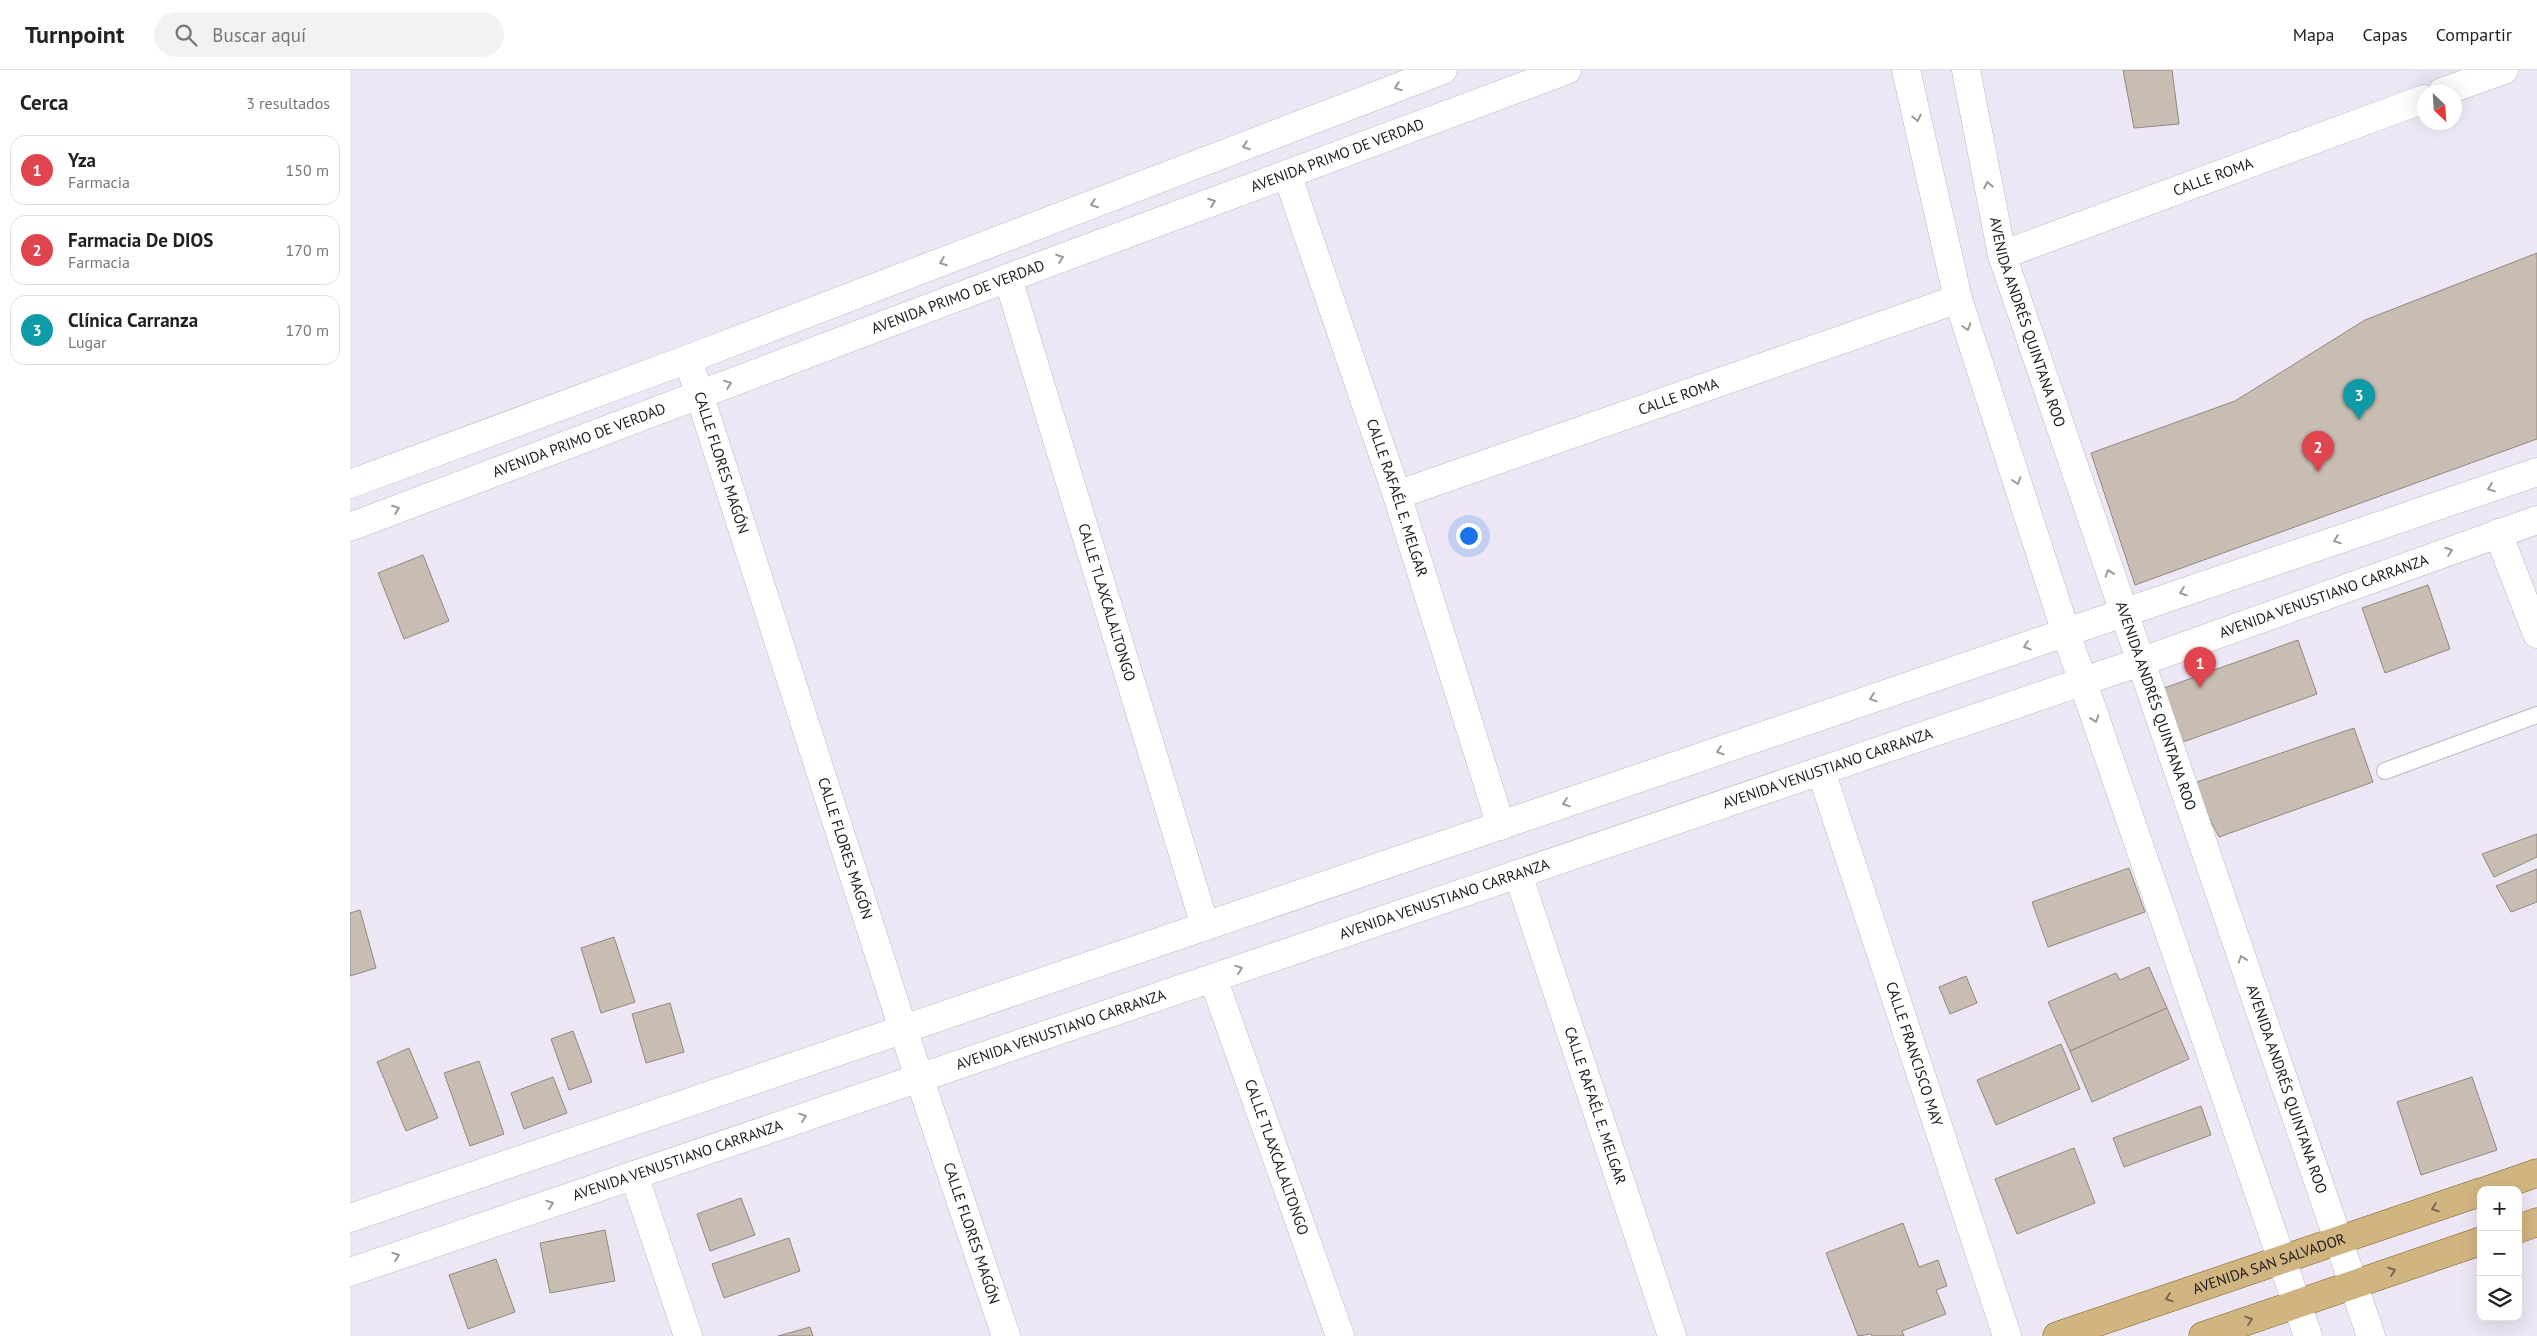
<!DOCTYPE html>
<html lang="es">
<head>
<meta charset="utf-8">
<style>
  :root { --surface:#fff; --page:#f2f2f2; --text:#222; --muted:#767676; --line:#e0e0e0; --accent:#d93025 }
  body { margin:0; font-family:"PT Sans",sans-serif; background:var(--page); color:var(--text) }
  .controls { position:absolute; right:15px; bottom:15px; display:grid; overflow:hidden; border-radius:10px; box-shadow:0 5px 20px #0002 }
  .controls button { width:45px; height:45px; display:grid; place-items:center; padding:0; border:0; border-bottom:1px solid var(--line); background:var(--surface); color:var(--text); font:25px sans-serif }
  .compass { position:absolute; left:2067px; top:15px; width:45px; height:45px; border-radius:50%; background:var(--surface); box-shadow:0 5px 20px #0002; rotate:155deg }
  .you { position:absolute; left:1118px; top:465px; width:18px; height:18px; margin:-12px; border:4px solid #fff; border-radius:50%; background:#1a73e8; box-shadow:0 0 0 8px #1a73e833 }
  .badge { display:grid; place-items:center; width:32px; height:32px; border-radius:50%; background:var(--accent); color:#fff; font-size:16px; font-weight:700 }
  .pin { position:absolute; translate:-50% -41px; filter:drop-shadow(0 1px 2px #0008) }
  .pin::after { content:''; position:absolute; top:26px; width:18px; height:15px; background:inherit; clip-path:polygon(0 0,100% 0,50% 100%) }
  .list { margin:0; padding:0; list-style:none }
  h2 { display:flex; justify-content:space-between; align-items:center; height:65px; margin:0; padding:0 20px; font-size:21px }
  h2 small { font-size:16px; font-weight:400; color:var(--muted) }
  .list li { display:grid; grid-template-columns:32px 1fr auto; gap:15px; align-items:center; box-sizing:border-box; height:70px; margin:0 10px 10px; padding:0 10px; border:1px solid var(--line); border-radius:15px }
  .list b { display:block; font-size:19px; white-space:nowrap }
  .list p { margin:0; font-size:16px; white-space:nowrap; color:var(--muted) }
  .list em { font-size:16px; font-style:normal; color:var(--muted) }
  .icon { flex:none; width:28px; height:28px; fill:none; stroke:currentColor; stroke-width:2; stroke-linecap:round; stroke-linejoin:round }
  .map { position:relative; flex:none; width:2187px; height:1266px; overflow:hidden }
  header { display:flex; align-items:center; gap:30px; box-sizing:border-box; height:70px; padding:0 25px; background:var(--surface); border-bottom:1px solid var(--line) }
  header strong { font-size:24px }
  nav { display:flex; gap:28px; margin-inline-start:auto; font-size:18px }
  .search { width:350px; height:45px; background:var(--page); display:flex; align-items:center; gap:12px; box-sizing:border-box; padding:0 18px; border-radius:28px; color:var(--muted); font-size:19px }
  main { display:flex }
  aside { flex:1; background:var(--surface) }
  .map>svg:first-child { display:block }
</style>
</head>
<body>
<header>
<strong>Turnpoint</strong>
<div class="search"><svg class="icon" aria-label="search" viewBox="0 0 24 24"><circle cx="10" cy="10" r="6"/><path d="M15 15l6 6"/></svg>Buscar aquí</div>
<nav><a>Mapa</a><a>Capas</a><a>Compartir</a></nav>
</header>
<main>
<aside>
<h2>Cerca<small>3 resultados</small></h2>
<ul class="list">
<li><span class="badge" style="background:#e0444e">1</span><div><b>Yza</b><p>Farmacia</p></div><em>150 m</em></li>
<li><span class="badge" style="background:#e0444e">2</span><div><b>Farmacia De DIOS</b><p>Farmacia</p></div><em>170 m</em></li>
<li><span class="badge" style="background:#0f9aa8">3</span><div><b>Clínica Carranza</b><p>Lugar</p></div><em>170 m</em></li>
</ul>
</aside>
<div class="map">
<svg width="2187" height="1266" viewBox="0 0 2187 1266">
  <rect width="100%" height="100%" fill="#ede7f5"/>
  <g fill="#c8bdb2" stroke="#92887d">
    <path d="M1773,0H1822L1829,54L1784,58Z"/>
    <path d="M2187,183V369L1785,515L1741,383L1885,331L2015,250Z"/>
    <path d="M73,485L99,551L54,569L28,503Z"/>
    <path d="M2078,515L2100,579L2035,603L2012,538Z"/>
    <path d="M1948,570L1967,624L1833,672L1814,618Z"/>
    <path d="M2004,658L2023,712L1869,767L1841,714Z"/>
    <path d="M2187,764V787L2144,807L2132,784Z"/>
    <path d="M1779,798L1795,842L1698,877L1682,832Z"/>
    <path d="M2187,799V832L2161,842L2146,816Z"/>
    <path d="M10,840L26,898L0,906V843Z"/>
    <path d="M264,867L285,932L251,943L231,878Z"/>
    <path d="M1799,897L1817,938L1720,981L1698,932L1766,903L1770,910Z"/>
    <path d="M1616,906L1627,933L1600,944L1589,917Z"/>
    <path d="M320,933L334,982L296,993L282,944Z"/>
    <path d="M1817,938L1839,989L1742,1032L1720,981Z"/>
    <path d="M223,961L242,1012L219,1020L201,969Z"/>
    <path d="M1711,974L1730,1019L1646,1055L1627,1010Z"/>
    <path d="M59,978L88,1048L56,1061L27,992Z"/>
    <path d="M129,991L154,1064L120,1076L94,1003Z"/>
    <path d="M203,1007L217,1043L174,1059L161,1023Z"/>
    <path d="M2122,1007L2147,1080L2071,1105L2047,1032Z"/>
    <path d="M1851,1036L1861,1065L1774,1097L1763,1068Z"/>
    <path d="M1724,1078L1745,1133L1667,1164L1645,1109Z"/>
    <path d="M391,1128L405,1165L360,1181L347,1144Z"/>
    <path d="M1553,1153L1569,1197L1588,1190L1597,1216L1586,1220L1596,1244L1552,1261L1554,1266H1522L1521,1264L1508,1266L1476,1183Z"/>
    <path d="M255,1160L265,1211L200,1223L190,1173Z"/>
    <path d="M439,1168L450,1201L374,1228L362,1194Z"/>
    <path d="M146,1189L165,1242L118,1259L99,1205Z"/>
    <path d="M460,1257L463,1266H428Z"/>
  </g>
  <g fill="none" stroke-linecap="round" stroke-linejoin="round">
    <defs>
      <path id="service" d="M2035,701L2187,645"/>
      <g id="minor">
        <path d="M2092,22L2154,0"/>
        <path id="s1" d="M937,104L1047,425L1151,756"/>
        <path id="s2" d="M1652,185L2074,29"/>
        <path id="s3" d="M658,208L855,856"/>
        <path id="s4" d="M338,289L553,959L656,1266"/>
        <path id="s5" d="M1047,425L1608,229"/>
        <path d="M2148,463L2187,564"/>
        <path d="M1773,543L2187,402"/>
        <path id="s6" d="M1790,592L2187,450"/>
        <path id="s7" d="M1471,701L1657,1266"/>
        <path id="s8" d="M1168,804L1322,1266"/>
        <path id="s9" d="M863,908L990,1266"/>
        <path d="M284,1105L338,1266"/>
      </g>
      <g id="tertiary">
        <path d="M0,1148L1773,543"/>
        <path id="s10" d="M0,1202L1790,592"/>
      </g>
      <g id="secondary">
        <path d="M1556,0L1608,229L1716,563L1958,1266"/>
        <path id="s11" d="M1616,0L1652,185L2021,1266"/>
        <path d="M0,414L338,289L1093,0"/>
        <path id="s12" d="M0,457L658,208L1217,0"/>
      </g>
      <g id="primary">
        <path d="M2138,1120L2187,1103"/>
        <path d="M2168,1159L2187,1152"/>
        <path id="s13" d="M1707,1266L2131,1122"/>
        <path d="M1853,1266L2131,1171"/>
      </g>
    </defs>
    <use href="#service" stroke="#bcb6c4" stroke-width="18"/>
    <use href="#minor" stroke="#bcb6c4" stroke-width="29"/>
    <use href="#tertiary" stroke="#bcb6c4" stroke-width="29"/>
    <use href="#secondary" stroke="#bcb6c4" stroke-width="29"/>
    <use href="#primary" stroke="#7e5e28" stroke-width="29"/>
    <use href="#service" stroke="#fff" stroke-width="16"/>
    <use href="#minor" stroke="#fff" stroke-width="28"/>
    <use href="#tertiary" stroke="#fff" stroke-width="28"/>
    <use href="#secondary" stroke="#fff" stroke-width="28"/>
    <use href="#primary" stroke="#d1b581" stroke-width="28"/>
  </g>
  <defs><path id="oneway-chevron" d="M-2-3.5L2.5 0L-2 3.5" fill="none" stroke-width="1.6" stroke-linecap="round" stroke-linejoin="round" transform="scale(1.25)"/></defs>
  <g stroke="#99989a">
    <use href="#oneway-chevron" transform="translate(1048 17) rotate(159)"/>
    <use href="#oneway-chevron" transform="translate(1567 48) rotate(77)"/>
    <use href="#oneway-chevron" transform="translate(896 76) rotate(159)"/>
    <use href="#oneway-chevron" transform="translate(1638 115) rotate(-101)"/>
    <use href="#oneway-chevron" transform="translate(862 132) rotate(-20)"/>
    <use href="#oneway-chevron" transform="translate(744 134) rotate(159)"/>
    <use href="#oneway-chevron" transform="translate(710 188) rotate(-20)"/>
    <use href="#oneway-chevron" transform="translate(593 192) rotate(159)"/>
    <use href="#oneway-chevron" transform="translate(1617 257) rotate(72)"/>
    <use href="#oneway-chevron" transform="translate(378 314) rotate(-21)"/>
    <use href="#oneway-chevron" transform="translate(1667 411) rotate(72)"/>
    <use href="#oneway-chevron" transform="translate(2141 418) rotate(161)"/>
    <use href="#oneway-chevron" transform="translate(46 439) rotate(-21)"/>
    <use href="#oneway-chevron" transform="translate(1987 470) rotate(161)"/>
    <use href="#oneway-chevron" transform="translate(2099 481) rotate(-20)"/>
    <use href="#oneway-chevron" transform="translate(1759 503) rotate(-109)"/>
    <use href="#oneway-chevron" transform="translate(1833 522) rotate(161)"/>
    <use href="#oneway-chevron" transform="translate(1677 576) rotate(161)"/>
    <use href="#oneway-chevron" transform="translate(1523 628) rotate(161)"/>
    <use href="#oneway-chevron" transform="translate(1745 649) rotate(71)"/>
    <use href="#oneway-chevron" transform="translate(1370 681) rotate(161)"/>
    <use href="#oneway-chevron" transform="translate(1216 733) rotate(161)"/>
    <use href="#oneway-chevron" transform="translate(1892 889) rotate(-109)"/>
    <use href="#oneway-chevron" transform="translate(889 899) rotate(-19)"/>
    <use href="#oneway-chevron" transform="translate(453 1047) rotate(-19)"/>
    <use href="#oneway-chevron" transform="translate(200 1134) rotate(-19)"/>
    <use href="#oneway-chevron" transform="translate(46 1186) rotate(-19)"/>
  </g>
  <g stroke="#766850">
    <use href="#oneway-chevron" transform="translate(2085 1138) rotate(161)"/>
    <use href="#oneway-chevron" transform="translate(2042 1201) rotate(-19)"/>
    <use href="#oneway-chevron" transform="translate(1819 1228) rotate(161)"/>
    <use href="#oneway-chevron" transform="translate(1899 1250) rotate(-19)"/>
  </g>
  <g text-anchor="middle" stroke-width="5" stroke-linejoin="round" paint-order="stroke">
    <g font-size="15" fill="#1c1a1f" stroke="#ede7f5">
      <text dy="5" stroke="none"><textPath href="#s12" startOffset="1055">AVENIDA PRIMO DE VERDAD</textPath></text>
      <text dy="5" stroke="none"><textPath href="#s2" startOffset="225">CALLE ROMA</textPath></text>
      <text dy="5" stroke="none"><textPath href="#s12" startOffset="650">AVENIDA PRIMO DE VERDAD</textPath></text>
      <text dy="5" stroke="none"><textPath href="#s11" startOffset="260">AVENIDA ANDRÉS QUINTANA ROO</textPath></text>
      <text dy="5" stroke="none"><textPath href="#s5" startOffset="298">CALLE ROMA</textPath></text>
      <text dy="5" stroke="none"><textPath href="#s12" startOffset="245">AVENIDA PRIMO DE VERDAD</textPath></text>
      <text dy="5" stroke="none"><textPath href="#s4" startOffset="109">CALLE FLORES MAGÓN</textPath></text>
      <text dy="5" stroke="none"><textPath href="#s1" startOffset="342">CALLE RAFAÉL E. MELGAR</textPath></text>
      <text dy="5" stroke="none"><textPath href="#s6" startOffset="195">AVENIDA VENUSTIANO CARRANZA</textPath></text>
      <text dy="5" stroke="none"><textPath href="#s3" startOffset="339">CALLE TLAXCALALTONGO</textPath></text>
      <text dy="5" stroke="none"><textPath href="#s11" startOffset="665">AVENIDA ANDRÉS QUINTANA ROO</textPath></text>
      <text dy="5" stroke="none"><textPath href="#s10" startOffset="1561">AVENIDA VENUSTIANO CARRANZA</textPath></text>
      <text dy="5" stroke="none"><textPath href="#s4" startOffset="514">CALLE FLORES MAGÓN</textPath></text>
      <text dy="5" stroke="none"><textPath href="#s10" startOffset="1156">AVENIDA VENUSTIANO CARRANZA</textPath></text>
      <text dy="5" stroke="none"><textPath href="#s10" startOffset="751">AVENIDA VENUSTIANO CARRANZA</textPath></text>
      <text dy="5" stroke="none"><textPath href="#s7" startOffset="298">CALLE FRANCISCO MAY</textPath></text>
      <text dy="5" stroke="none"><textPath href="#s11" startOffset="1070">AVENIDA ANDRÉS QUINTANA ROO</textPath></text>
      <text dy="5" stroke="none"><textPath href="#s8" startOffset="244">CALLE RAFAÉL E. MELGAR</textPath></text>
      <text dy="5" stroke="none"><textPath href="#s9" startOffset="190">CALLE TLAXCALALTONGO</textPath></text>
      <text dy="5" stroke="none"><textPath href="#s10" startOffset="346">AVENIDA VENUSTIANO CARRANZA</textPath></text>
      <text dy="5" stroke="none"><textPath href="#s4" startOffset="919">CALLE FLORES MAGÓN</textPath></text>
      <text dy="5" stroke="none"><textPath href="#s13" startOffset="224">AVENIDA SAN SALVADOR</textPath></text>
    </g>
  </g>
</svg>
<div class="controls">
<button>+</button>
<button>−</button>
<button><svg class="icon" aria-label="layers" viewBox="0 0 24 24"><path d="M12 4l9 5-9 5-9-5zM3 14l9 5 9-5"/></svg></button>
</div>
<svg class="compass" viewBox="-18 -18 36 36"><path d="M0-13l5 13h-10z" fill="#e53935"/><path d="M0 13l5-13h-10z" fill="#767676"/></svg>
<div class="you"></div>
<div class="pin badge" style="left:1850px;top:618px;background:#e0444e">1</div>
<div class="pin badge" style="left:1968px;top:402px;background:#e0444e">2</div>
<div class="pin badge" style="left:2009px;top:350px;background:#0f9aa8">3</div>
</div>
</main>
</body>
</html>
